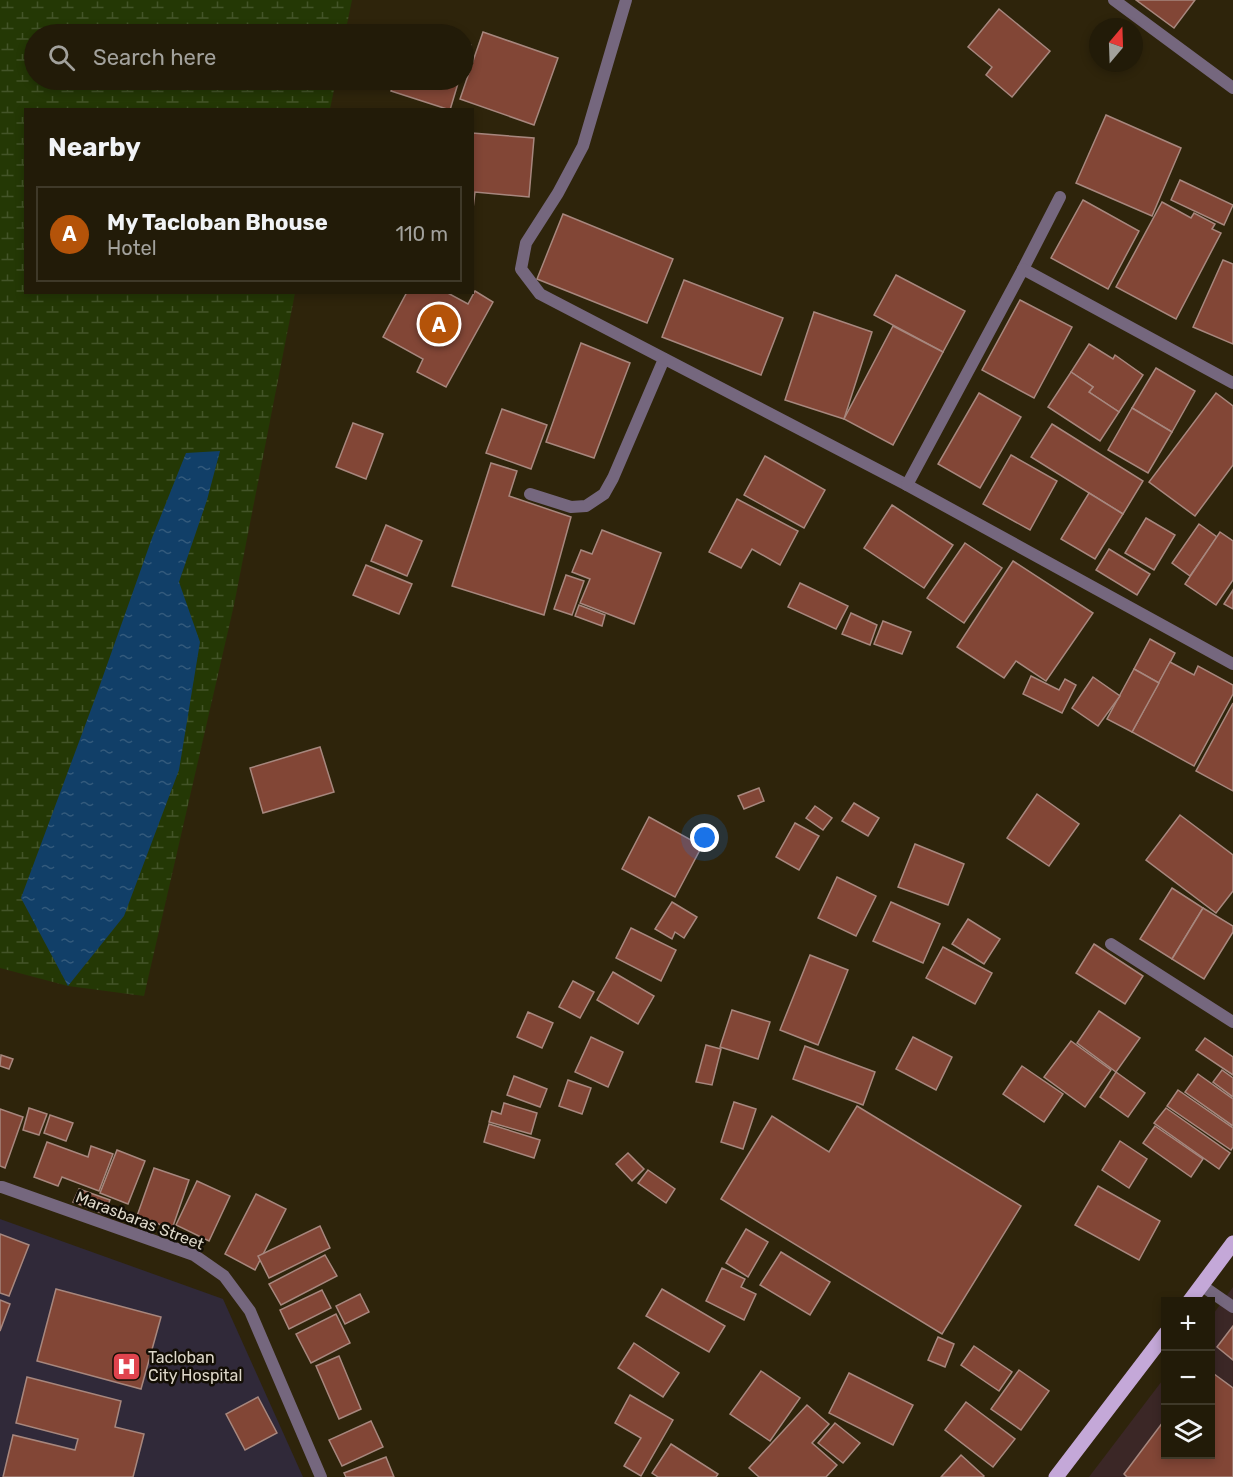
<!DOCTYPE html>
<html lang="en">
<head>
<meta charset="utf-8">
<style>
  :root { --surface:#221b08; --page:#2e2816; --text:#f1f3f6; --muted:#a2a19c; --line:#3f3929; --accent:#b45309 }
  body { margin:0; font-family:Rubik,sans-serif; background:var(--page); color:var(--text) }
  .controls { position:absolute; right:18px; bottom:18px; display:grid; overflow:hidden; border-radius:0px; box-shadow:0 3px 9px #0003 }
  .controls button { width:54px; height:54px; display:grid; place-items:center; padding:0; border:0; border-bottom:2px solid var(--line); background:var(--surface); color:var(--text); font:30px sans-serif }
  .compass { position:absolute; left:1089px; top:18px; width:54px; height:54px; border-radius:50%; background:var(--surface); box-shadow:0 3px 9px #0003; rotate:19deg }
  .you { position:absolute; left:705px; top:838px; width:21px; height:21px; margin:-15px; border:4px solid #fff; border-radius:50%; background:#1a73e8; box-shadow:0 0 0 9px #1a73e833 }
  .badge { display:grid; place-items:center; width:39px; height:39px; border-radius:50%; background:var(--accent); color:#fff; font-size:20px; font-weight:700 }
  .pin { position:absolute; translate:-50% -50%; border:3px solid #fff; box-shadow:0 2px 6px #0006 }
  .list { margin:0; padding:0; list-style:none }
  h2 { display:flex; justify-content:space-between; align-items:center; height:78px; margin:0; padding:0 24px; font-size:26px }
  h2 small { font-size:20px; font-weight:400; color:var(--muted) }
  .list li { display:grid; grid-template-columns:39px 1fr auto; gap:18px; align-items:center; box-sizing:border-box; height:96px; margin:0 12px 12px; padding:0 12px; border:2px solid var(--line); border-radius:0px }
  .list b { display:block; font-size:22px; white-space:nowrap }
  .list p { margin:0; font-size:20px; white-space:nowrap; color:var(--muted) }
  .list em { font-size:20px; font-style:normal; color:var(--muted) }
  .icon { flex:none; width:33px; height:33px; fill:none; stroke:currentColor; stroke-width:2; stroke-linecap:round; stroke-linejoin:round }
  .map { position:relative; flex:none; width:1233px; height:1477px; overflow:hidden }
  .search { position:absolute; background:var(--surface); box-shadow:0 3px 9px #0003; left:24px; top:24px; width:450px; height:66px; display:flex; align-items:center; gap:15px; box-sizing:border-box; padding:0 21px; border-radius:33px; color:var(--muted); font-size:22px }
  .panel { position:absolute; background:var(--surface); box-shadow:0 3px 9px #0003; left:24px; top:108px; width:450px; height:186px; border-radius:0px }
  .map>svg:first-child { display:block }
</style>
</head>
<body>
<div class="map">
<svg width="1233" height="1477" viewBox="0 0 1233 1477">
  <defs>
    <pattern id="wetland-marsh" width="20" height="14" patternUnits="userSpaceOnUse" patternTransform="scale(1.5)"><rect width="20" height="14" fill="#243805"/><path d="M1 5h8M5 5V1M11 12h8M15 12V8" fill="none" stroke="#435428"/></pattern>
    <pattern id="water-ripples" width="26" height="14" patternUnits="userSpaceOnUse" patternTransform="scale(1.5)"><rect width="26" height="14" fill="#113f68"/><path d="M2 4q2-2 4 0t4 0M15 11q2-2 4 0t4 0" fill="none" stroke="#335a7c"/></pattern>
  </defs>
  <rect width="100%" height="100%" fill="#2e240b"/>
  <path fill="#3b2726" d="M1233,1287V1477H1089L1165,1377L1166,1454H1210L1211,1317Z"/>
  <path fill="#302939" d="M0,1219L223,1299L303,1477H0Z"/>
  <path fill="url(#wetland-marsh)" d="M0,0H352L345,34H34V80H336L330,109L26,110V292L295,293L234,605L144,996L68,986L0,968Z"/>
  <path fill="url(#water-ripples)" d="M220,451L207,500L179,582L200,642L179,770L124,916L68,986L21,898L96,696L152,538L186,453Z"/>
  <g fill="#824636" stroke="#a7877e" stroke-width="1.5">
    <path d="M1136,0H1195L1174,28Z"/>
    <path d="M999,9L1050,51L1012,97L986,75L992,67L968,47Z"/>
    <path d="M413,26L439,34H410Z"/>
    <path d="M483,32L558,58L534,125L460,99Z"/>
    <path d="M464,42L471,45L464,67Z"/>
    <path d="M395,80H459L450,110L391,91Z"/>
    <path d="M1106,115L1181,148L1152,216L1076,183Z"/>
    <path d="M472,133L534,138L529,197L475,192L472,217Z"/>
    <path d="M1180,180L1233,205L1224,225L1171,200Z"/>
    <path d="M1083,200L1139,231L1108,289L1051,258Z"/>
    <path d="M1162,202L1191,218L1194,213L1215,224L1212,229L1221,233L1176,319L1116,287Z"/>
    <path d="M563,214L673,259L647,323L537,279Z"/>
    <path d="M1223,260L1233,264V344L1193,327Z"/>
    <path d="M896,275L965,311L943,352L874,315Z"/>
    <path d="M684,280L783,318L761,375L662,337Z"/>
    <path d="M475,291L493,302L446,387L417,372L423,359L383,337L407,292H446L468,304Z"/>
    <path d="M1020,300L1072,327L1034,398L982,370Z"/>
    <path d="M814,312L872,332L844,419L785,400Z"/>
    <path d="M893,326L943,352L893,445L844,419Z"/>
    <path d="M581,343L630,363L594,458L546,442Z"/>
    <path d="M1089,344L1113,359L1115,355L1143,375L1119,412L1089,392L1093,387L1071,372Z"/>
    <path d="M1156,368L1195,391L1172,432L1132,408Z"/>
    <path d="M1071,372L1093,387L1089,392L1119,412L1100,441L1048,407Z"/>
    <path d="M979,393L1021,417L980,488L938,464Z"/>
    <path d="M1216,393L1233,406V465L1195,516L1149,482Z"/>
    <path d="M1132,408L1172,432L1148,473L1108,450Z"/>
    <path d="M502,409L547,425L531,469L486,453Z"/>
    <path d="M353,423L383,434L366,479L336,467Z"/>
    <path d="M1052,424L1143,481L1123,514L1031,457Z"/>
    <path d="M1011,455L1057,481L1030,530L983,504Z"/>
    <path d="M765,456L825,490L804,528L744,495Z"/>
    <path d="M491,463L517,471L509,496L571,517L544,615L452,586Z"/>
    <path d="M1089,493L1123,514L1095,559L1061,539Z"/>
    <path d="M737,499L798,531L780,565L752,549L741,568L709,552Z"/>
    <path d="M892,505L953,545L924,588L864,548Z"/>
    <path d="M1146,518L1175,535L1154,570L1125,553Z"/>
    <path d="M1199,524L1217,537L1190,576L1172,563Z"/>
    <path d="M386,525L422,541L407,576L371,561Z"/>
    <path d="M602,530L661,553L634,624L580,603L590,579L572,572L581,550L592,554Z"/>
    <path d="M1220,532L1233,541V580L1216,605L1185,584Z"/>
    <path d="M965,543L1002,568L964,623L927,598Z"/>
    <path d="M1109,549L1150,574L1137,595L1096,570Z"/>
    <path d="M1013,561L1093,613L1046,681L1016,661L1004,678L957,647Z"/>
    <path d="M366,565L412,584L399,614L353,595Z"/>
    <path d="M566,575L584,581L572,615L554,609Z"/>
    <path d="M800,583L848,606L836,629L788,607Z"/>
    <path d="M1233,590V609L1224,604Z"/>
    <path d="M579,605L605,615L602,626L575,616Z"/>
    <path d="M851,613L877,625L870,645L842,634Z"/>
    <path d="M883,621L911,632L902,654L874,644Z"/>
    <path d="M1150,639L1175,653L1159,683L1134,669Z"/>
    <path d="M1170,662L1194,675L1198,666L1233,685V694L1194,766L1132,732Z"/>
    <path d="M1134,669L1159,683L1132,732L1107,719Z"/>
    <path d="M1031,676L1059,690L1065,679L1076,685L1062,713L1023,694Z"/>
    <path d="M1093,677L1120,696L1098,726L1072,708Z"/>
    <path d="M1233,703V791L1196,771Z"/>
    <path d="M320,747L334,792L263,813L250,768Z"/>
    <path d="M759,788L764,801L744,809L738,796Z"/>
    <path d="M1037,794L1079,824L1049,866L1007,838Z"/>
    <path d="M854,803L879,818L868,836L842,821Z"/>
    <path d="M815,806L832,818L823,830L806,818Z"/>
    <path d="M1180,815L1233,855V891L1216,913L1146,860Z"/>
    <path d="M649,817L702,846L675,897L622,869Z"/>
    <path d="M795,823L819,836L799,870L776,857Z"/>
    <path d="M915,844L964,864L948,905L898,887Z"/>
    <path d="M837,877L876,896L856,936L818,918Z"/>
    <path d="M1172,888L1203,908L1172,959L1140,939Z"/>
    <path d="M672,902L697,917L684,938L675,932L672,939L655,929Z"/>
    <path d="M891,902L940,924L923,963L873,941Z"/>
    <path d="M1203,908L1233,926V932L1204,979L1172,959Z"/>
    <path d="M968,919L1000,939L984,964L952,944Z"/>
    <path d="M631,928L676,950L661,981L616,958Z"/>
    <path d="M1094,944L1143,976L1125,1004L1076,973Z"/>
    <path d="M943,947L992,973L975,1004L926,978Z"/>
    <path d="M810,955L848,970L818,1045L780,1030Z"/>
    <path d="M613,972L654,996L638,1024L597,1000Z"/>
    <path d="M573,981L594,992L580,1018L559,1007Z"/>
    <path d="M732,1010L770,1022L758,1059L720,1047Z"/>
    <path d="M1099,1011L1140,1038L1116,1072L1077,1043Z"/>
    <path d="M528,1012L553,1023L542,1048L517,1037Z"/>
    <path d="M591,1037L623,1052L608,1087L575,1072Z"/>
    <path d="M913,1037L952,1057L936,1090L896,1069Z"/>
    <path d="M1205,1038L1233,1057V1075L1196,1050Z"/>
    <path d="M1071,1041L1111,1070L1085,1107L1044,1077Z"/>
    <path d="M706,1045L721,1049L712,1085L696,1082Z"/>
    <path d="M805,1046L875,1072L863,1105L793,1079Z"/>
    <path d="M1,1055L13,1059L9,1069L0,1066Z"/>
    <path d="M1022,1066L1063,1094L1044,1122L1003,1094Z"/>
    <path d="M1222,1070L1233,1078V1097L1213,1082Z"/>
    <path d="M1116,1072L1145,1093L1128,1117L1100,1097Z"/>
    <path d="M1198,1074L1233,1099V1126L1185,1092Z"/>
    <path d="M514,1076L547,1089L540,1107L507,1095Z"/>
    <path d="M568,1080L591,1088L582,1114L559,1106Z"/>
    <path d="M1178,1090L1233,1128V1147L1231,1150L1167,1106Z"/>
    <path d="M734,1102L756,1109L743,1149L721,1142Z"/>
    <path d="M504,1103L537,1113L531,1134L489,1122L492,1111L501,1114Z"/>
    <path d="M857,1106L1021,1206L942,1334L721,1199L772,1116L829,1152Z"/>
    <path d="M29,1108L47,1114L39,1135L23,1130Z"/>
    <path d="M1166,1108L1230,1153L1219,1169L1154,1123Z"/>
    <path d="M0,1109L23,1117L5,1168L0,1166Z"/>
    <path d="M50,1115L73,1123L66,1141L44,1133Z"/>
    <path d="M489,1124L540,1140L534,1158L484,1142Z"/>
    <path d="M1155,1126L1203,1159L1191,1177L1143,1143Z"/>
    <path d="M1120,1141L1147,1159L1129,1188L1102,1170Z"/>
    <path d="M47,1142L88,1157L91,1146L113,1154L99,1191L62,1177L58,1186L34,1177Z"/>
    <path d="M117,1150L145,1161L128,1204L100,1193Z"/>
    <path d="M628,1153L644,1169L632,1181L616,1164Z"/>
    <path d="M154,1168L189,1180L172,1229L137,1216Z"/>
    <path d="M648,1170L675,1189L666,1203L638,1183Z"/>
    <path d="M197,1181L230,1196L209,1241L176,1225Z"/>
    <path d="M1098,1186L1160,1221L1139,1260L1075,1225Z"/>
    <path d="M79,1189L110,1200L104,1214L73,1202Z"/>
    <path d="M256,1194L286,1209L255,1270L225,1254Z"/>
    <path d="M320,1226L330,1248L269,1278L258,1256Z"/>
    <path d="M746,1229L768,1242L748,1277L726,1263Z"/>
    <path d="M0,1234L29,1245L9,1296L0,1293Z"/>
    <path d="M781,1252L830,1282L810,1315L760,1285Z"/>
    <path d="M325,1255L337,1276L281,1305L269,1284Z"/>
    <path d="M722,1268L745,1279L741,1287L756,1294L744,1320L706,1301Z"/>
    <path d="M56,1289L161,1317L141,1389L37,1361Z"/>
    <path d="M662,1289L725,1326L709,1352L646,1316Z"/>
    <path d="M322,1290L331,1308L289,1329L280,1310Z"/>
    <path d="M360,1294L369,1312L345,1324L336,1306Z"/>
    <path d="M0,1300L10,1304L0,1331Z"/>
    <path d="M336,1314L350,1343L311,1363L296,1334Z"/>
    <path d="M1233,1326V1360L1217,1347Z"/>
    <path d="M938,1337L954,1344L945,1367L928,1360Z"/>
    <path d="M634,1343L679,1373L663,1397L618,1368Z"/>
    <path d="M974,1346L1012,1372L999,1391L961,1365Z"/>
    <path d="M339,1356L361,1409L339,1419L316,1366Z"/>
    <path d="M1019,1370L1049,1391L1021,1430L991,1409Z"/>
    <path d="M761,1371L800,1398L770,1441L730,1414Z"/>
    <path d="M1210,1371L1233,1388V1477H1127L1124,1474L1166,1418V1454H1210Z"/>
    <path d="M849,1373L913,1405L893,1445L829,1413Z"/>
    <path d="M27,1377L121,1401L115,1427L144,1434L133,1477H3L13,1435L75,1450L78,1439L16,1423Z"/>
    <path d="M630,1395L673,1420L641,1476L624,1466L641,1438L615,1423Z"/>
    <path d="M258,1397L277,1433L245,1450L226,1414Z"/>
    <path d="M966,1402L1015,1439L993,1467L945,1430Z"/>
    <path d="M807,1405L829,1424L812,1443L837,1465L826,1477H759L749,1468Z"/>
    <path d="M371,1421L383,1447L342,1466L329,1440Z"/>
    <path d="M835,1423L860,1443L843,1463L818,1443Z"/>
    <path d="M671,1444L718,1474L716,1477H658L652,1473Z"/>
    <path d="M961,1455L984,1476L983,1477H941Z"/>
    <path d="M386,1457L394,1477H346L344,1473Z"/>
  </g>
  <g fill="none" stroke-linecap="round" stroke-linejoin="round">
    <g stroke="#75677e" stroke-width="12">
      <path d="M1023,269L1060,197"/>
      <path d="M530,494L571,507L586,506L604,494L613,478L664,359"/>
      <path d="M1201,1285L1233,1307"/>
    </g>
    <g stroke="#75677e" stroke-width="12">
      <path d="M626,0L583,146L558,193L526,243L521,269L540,294L907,485L1233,664"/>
      <path d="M1114,0L1233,88"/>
      <path d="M907,485L1023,269L1233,383"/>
      <path d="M1111,944L1233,1022"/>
      <path d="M0,1187H2L194,1255L224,1276L250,1311L321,1477"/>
    </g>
    <g stroke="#c4a8d8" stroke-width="15">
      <path d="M1189,1302L1233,1243"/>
      <path d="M1056,1477L1166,1333"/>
    </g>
  </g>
  <defs>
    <symbol id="hospital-square" viewBox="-11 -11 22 22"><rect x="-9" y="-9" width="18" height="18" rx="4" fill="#e0444e" stroke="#130e05"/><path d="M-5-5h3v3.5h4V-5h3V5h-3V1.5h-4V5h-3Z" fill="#fff"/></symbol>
  </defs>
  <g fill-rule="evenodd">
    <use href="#hospital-square" x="110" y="1350" width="33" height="33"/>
  </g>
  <g text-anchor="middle" stroke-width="5" stroke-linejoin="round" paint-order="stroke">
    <g font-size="16" fill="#ded8ca" stroke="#130e05">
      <text transform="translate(140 1220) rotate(21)" y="6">Marasbaras Street</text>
    </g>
    <g font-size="16" fill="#ded8ca" stroke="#130e05" text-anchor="start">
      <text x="148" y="1363">Tacloban<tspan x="148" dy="18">City Hospital</tspan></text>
    </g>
  </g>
</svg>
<div class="controls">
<button>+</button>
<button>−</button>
<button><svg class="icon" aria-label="layers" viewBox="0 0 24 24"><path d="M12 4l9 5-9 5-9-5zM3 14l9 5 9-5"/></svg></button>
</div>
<svg class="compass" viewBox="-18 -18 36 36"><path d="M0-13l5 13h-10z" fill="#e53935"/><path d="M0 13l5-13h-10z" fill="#a2a19c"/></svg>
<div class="you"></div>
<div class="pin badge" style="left:439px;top:324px">A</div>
<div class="search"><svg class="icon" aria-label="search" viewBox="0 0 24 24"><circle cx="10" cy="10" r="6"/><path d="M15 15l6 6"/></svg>Search here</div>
<section class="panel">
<h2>Nearby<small></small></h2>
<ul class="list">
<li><span class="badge">A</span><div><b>My Tacloban Bhouse</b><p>Hotel</p></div><em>110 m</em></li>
</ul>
</section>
</div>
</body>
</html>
